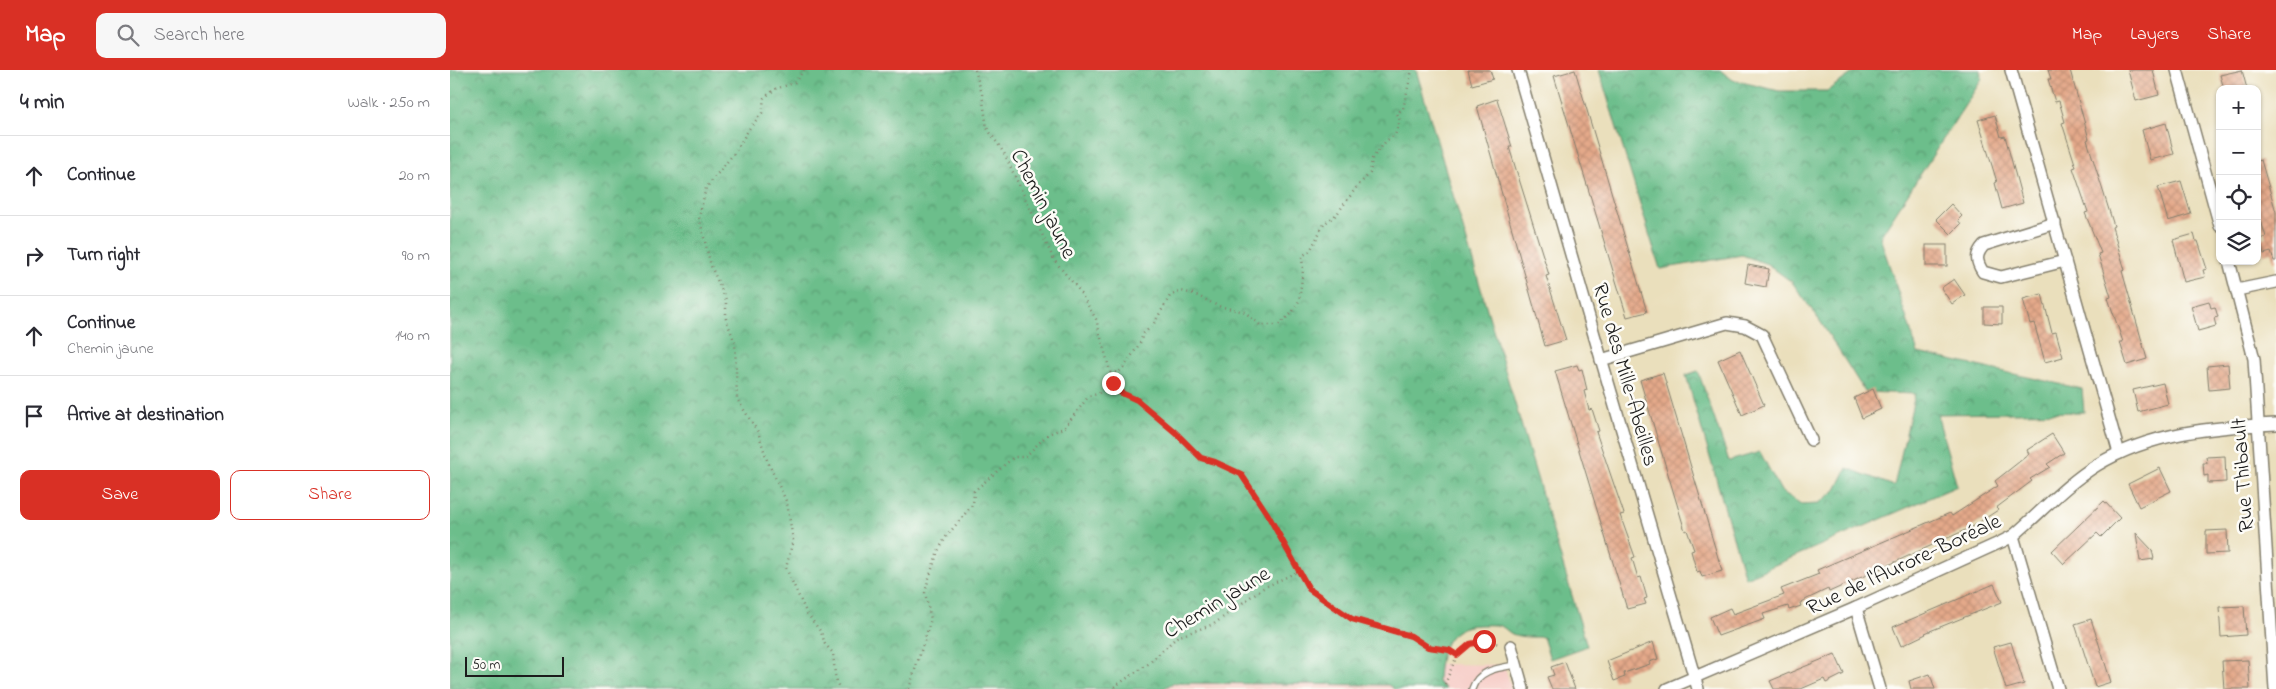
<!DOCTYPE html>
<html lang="en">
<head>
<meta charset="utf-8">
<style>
  :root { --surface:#fff; --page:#f7f7f7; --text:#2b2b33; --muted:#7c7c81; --line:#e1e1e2; --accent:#d93025 }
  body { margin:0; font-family:"Indie Flower",sans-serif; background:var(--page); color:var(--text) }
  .controls { position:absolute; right:15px; top:15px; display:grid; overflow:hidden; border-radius:10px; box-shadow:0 1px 4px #0004 }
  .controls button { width:45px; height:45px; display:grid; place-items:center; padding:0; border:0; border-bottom:1px solid var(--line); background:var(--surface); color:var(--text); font:25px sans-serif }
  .scale { position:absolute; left:15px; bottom:12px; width:99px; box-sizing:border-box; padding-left:5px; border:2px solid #1c1c1c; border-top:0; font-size:14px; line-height:18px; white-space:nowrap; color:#1c1c1c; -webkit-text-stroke:4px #fdfcf7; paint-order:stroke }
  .stop { position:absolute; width:15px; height:15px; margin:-11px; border:4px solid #d93025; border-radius:50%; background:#fff }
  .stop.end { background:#d93025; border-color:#fff; box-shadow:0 1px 5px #0008 }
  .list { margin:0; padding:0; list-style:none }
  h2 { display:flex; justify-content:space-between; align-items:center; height:65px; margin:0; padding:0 20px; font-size:21px }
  h2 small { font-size:16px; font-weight:400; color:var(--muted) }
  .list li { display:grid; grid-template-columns:32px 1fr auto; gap:15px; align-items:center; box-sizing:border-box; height:80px; padding:0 20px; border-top:1px solid var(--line) }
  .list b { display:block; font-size:19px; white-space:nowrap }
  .list p { margin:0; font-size:16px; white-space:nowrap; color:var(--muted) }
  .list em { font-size:16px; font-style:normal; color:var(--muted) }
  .actions { display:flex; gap:10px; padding:15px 20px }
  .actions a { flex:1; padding:11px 0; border:1px solid var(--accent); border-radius:10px; text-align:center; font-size:18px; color:var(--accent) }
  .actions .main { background:var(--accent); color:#fff }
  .icon { flex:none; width:28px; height:28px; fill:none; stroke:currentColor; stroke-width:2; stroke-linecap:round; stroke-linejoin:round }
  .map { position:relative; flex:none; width:1826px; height:619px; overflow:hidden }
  header { display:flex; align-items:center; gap:30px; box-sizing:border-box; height:70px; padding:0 25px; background:var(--accent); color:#fff }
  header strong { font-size:24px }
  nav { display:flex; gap:28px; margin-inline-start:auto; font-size:18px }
  .search { width:350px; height:45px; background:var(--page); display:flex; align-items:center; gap:12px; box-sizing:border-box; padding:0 18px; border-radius:10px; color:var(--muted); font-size:19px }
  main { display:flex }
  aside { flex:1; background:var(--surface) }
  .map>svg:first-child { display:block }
</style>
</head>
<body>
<header>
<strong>Map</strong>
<div class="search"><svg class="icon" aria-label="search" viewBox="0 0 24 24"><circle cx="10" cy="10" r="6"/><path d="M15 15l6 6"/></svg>Search here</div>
<nav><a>Map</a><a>Layers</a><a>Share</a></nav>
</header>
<main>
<aside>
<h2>4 min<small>Walk · 250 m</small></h2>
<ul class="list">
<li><svg class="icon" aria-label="ahead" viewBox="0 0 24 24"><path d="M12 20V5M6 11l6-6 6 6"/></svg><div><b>Continue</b></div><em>20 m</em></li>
<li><svg class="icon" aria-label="right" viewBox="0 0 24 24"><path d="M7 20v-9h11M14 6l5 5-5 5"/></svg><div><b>Turn right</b></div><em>90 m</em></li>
<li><svg class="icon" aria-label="ahead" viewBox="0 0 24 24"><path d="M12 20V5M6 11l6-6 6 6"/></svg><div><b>Continue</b><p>Chemin jaune</p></div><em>140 m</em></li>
<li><svg class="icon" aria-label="arrive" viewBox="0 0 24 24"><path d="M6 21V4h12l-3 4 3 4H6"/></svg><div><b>Arrive at destination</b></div></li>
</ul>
<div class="actions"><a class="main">Save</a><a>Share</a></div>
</aside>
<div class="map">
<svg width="1826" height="619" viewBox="0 0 1826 619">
  <defs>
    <pattern id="forest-crowns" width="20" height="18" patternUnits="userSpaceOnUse" patternTransform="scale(1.25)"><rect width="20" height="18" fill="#6cbe8b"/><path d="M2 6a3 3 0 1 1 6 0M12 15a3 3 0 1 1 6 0" fill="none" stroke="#589a71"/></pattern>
    <pattern id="building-cross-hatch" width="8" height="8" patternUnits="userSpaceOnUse" patternTransform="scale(1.25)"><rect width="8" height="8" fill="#e4a98a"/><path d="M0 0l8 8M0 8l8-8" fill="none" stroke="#c39176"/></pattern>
  </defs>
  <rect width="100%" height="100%" fill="#fdfcf7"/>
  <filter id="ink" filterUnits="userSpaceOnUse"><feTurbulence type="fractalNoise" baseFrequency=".02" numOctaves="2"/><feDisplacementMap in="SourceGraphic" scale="10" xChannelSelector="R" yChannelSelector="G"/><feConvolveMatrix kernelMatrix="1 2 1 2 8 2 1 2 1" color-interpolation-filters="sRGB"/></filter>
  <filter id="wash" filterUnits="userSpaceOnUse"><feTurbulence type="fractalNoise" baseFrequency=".0096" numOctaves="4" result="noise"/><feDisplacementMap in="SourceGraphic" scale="20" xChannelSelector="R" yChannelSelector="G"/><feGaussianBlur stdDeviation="1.12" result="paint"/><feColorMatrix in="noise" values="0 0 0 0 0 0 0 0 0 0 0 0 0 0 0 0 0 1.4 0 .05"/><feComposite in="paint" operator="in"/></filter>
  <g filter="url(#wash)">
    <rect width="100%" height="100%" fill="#eadfbc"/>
    <path fill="#f7d0ca" d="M989,594L1054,595L1062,619H604Z"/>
    <g fill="url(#forest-crowns)" stroke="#446d54">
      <path d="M0,0H966L1137,576L1100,589L1093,567C1083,567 1072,568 1062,564C1058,562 1054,557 1050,556C1044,554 1036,555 1030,555C995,555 989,583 988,612L996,619H944L938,615L723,613L713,619H0Z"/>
      <path d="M1149,0H1270L1283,10L1329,21H1377L1407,0H1530L1532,9L1430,167L1468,283L1632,319L1634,342L1487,344L1507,416L1295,508L1236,305L1248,301L1279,391L1310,382L1331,421L1351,434L1369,433L1386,420L1397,398L1444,416L1465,324L1415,322L1372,254L1342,212L1317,194L1292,185L1210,199Z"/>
    </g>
    <g id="blocks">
      <g fill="url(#building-cross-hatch)">
        <path d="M1018,0H1040L1043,9L1022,15Z"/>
        <path d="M1125,0L1197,242L1177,247L1104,6Z"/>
        <path d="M1598,0H1620L1639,69L1637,70L1664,156L1662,157L1675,200L1672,201L1697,289L1677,295L1670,272H1673L1658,228L1661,227L1648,184L1651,183L1635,143L1638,142L1623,98L1626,97L1612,53L1615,52L1609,31L1605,32L1598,9H1601Z"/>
        <path d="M1678,0H1703L1709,25L1686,31Z"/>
        <path d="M1792,0L1797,19H1774L1770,5Z"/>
        <path d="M1047,29L1062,77H1059L1099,205L1096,206L1116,270L1095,276L1027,36Z"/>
        <path d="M1545,45L1551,67L1555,66L1573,133L1552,139L1545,113L1547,112L1528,50Z"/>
        <path d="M1716,53L1724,84L1700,90L1692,60Z"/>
        <path d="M1811,90L1826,142V191H1824L1821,182L1814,184L1810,169L1816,167L1807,138V91Z"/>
        <path d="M1731,111L1741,144L1718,151L1708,117Z"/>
        <path d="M1501,134L1512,146L1508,150L1511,154L1501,164L1486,149Z"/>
        <path d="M1744,164L1746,171H1748L1757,199L1753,200L1755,207L1734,212L1723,170Z"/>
        <rect x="1476" y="175" width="21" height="21"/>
        <path d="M1298,195L1319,199L1316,217L1295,213Z"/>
        <path d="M1504,209L1515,225L1502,234L1491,218Z"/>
        <path d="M1592,224L1602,263L1606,262L1613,287L1595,292L1584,253L1580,254L1573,229Z"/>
        <path d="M1759,231L1761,238L1765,237L1768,247L1764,248L1766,256L1748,261L1741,236Z"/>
        <path d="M1534,237H1552V254L1534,253Z"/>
        <path d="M1290,280L1314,335L1292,345L1268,290Z"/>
        <path d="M1778,294L1780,318L1759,320L1757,296Z"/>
        <path d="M1127,295L1129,300L1132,299L1137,320L1134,321L1139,340L1142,339L1149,361L1146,362L1174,444L1170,445L1185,487L1182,488L1188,508L1191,507L1197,528L1194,529L1196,534L1177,539L1105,301Z"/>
        <path d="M1213,303L1272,501L1252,507L1250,501L1247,502L1241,481L1244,480L1237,460L1235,461L1190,310Z"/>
        <path d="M1713,313L1718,334L1688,342L1683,320Z"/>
        <path d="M1423,319L1431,339L1412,348L1404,328Z"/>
        <path d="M1602,364L1614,383L1597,394L1600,397L1580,409L1582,411L1546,438L1548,440L1522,457L1379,522L1378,519L1357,529L1350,533L1351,536L1339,540L1338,536L1313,544L1315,549L1268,566L1260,547L1280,538L1283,544L1334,525L1331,519L1369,504L1367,500L1500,443L1502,446L1548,416L1545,411L1579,384L1577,380Z"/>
        <path d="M1775,386L1776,412L1758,413V405L1754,406L1753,393H1757L1756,387Z"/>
        <path d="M1710,398L1721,421L1689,437L1678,414Z"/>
        <path d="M1654,431L1670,448L1651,467L1647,463L1614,494L1602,481Z"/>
        <path d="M1777,460L1778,483L1756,484V461Z"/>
        <path d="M1686,463L1702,480L1704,489L1690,491Z"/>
        <path d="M1544,514L1552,532L1475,563L1476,564L1451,576L1443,557Z"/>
        <path d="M1794,536L1796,565L1771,567L1769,537Z"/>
        <path d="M1641,549L1661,612L1645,617L1625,554Z"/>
        <path d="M1203,572L1208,589L1199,592L1200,594L1174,603L1175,607L1164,611L1157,591Z"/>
        <path d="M1561,572L1574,614L1556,619L1543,577Z"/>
        <path d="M1385,584L1394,604L1376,613L1374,609L1351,619H1324L1320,611Z"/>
        <path d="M1798,590L1800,619H1774L1772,591Z"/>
        <path d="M1115,592L1125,619H1102L1097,607L1104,605L1101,597Z"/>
        <path d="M1480,604L1485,619H1461L1459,611Z"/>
      </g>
    </g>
  </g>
  <g filter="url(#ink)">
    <use href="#blocks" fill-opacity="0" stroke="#837e6c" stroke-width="1"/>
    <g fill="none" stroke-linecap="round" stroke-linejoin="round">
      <defs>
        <path id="lane" d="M1022,619C1028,600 1048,598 1065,595"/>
        <g id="street">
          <path d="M1068,0L1145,268L1248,619"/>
          <path d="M1561,0L1669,383"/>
          <path d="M1727,0L1770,156"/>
          <path d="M1605,153L1534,175C1525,185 1526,191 1533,202L1551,207L1615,191"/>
          <path d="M1779,191L1804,289L1825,619"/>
          <path d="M1787,220L1826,212"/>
          <path d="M1151,290L1277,253L1295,256L1312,265L1361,370"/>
          <path d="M1563,466L1608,619"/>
          <path d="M1406,538L1430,619"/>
          <path d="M1061,576L1073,619"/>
          <path d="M1217,619L1406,538L1551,472L1563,466C1590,443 1616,414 1647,395C1701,362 1764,357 1826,354"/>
        </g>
      </defs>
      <use href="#lane" stroke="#837e6c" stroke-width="8"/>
      <use href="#street" stroke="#837e6c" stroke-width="14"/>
      <g stroke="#837e6c" stroke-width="2.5" stroke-dasharray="1 4" stroke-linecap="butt">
        <path d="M354,0L344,13L325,19L314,28L312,43L299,59L285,82L256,118L249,147L261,196L276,230V249L285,273L287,329L308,362L317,390L337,433L343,470L336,498L356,542L371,562L375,574L383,583L385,605L389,619"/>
        <path d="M525,0L532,24L537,58L554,83L604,190L628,219L646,249L665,320L687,330L726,363L751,388L765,392L791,404L817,445L849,501L811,519L764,554L727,567L698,594L661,619"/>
        <path d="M660,303L669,302L675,296L690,273L693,264L703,255L720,226L731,221L744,224L768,236L795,242L810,255H828L842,243L849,231L853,200L852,186L860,181L874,154L887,144L906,118L920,103L922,89L936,71L945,65L950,51L947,43L953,39L962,0"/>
        <path d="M849,501L859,519L901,549L961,567L978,577L999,580L1007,585"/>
        <path d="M459,619L481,549L475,523L478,511L488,481L496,467L523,434L524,421L564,387H575L598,364L614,358L639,326L648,324L663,313"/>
        <path d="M993,619C1007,587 1008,565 1050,574"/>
      </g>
      <use href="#lane" stroke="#fff" stroke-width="5.5"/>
      <use href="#street" stroke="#fff" stroke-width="11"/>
    </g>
  </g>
  <g fill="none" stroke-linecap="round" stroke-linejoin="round" filter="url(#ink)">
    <path stroke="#d93025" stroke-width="6" d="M663,313L665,320L687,330L726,363L751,388L765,392L791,404L818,445L859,519L902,549L961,566L978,577L999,580L1007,585L1020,574L1034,571"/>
  </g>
  <g text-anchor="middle" stroke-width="5" stroke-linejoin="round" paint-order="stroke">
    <g font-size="22" fill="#1c1c1c" stroke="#fdfcf7">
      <text transform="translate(595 133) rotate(63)" y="8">Chemin jaune</text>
      <text transform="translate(1177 304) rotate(74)" y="8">Rue des Mille-Abeilles</text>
      <text transform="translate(1791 405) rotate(-94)" y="8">Rue Thibault</text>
      <text transform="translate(1453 493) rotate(-25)" y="8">Rue de l'Aurore-Boréale</text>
      <text transform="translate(766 531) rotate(-31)" y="8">Chemin jaune</text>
    </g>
  </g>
</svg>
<div class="controls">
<button>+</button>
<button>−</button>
<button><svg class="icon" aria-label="locate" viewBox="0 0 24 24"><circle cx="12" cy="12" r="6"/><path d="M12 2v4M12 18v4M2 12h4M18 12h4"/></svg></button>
<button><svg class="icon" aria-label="layers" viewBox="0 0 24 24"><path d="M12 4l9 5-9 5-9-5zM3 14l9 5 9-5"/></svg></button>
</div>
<div class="scale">50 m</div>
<div class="stop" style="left:1034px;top:571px"></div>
<div class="stop end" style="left:663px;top:313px"></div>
</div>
</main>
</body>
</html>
